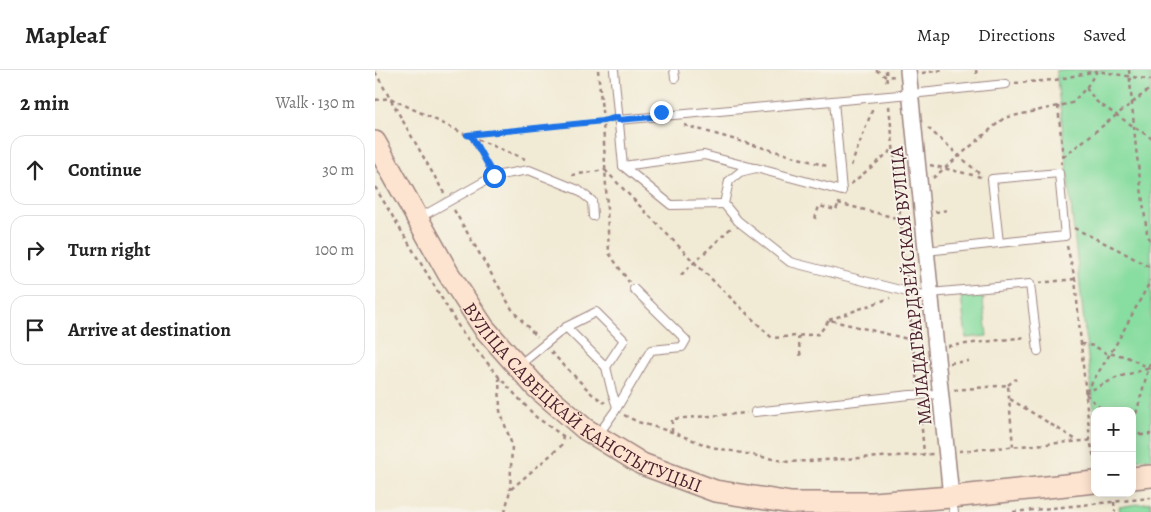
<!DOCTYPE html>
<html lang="en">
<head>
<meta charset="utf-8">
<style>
  :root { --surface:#fff; --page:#f2f2f2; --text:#222; --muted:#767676; --line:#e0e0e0 }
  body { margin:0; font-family:Alegreya,serif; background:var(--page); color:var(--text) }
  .controls { position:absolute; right:15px; bottom:15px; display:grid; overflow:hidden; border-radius:10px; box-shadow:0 2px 12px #0003 }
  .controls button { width:45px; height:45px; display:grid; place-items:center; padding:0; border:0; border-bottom:1px solid var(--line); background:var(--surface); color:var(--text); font:25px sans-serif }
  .stop { position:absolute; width:15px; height:15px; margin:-11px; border:4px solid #1a73e8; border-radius:50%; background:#fff }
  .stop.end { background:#1a73e8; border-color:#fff; box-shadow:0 1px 5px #0008 }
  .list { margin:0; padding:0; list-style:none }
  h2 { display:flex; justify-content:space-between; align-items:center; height:65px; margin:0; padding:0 20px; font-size:21px }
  h2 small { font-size:16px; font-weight:400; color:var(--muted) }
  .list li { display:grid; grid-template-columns:32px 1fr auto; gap:15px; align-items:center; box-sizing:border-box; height:70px; margin:0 10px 10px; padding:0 10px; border:1px solid var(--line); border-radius:15px }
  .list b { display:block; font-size:19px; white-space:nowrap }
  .list em { font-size:16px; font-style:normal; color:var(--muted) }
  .icon { flex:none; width:28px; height:28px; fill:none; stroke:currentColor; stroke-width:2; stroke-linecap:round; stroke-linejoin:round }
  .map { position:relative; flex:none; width:776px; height:442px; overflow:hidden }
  header { display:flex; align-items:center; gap:30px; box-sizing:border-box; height:70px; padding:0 25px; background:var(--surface); border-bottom:1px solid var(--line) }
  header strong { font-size:24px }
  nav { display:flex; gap:28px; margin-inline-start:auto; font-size:18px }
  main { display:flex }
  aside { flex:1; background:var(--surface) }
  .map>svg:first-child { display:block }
</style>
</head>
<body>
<header>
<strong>Mapleaf</strong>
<nav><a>Map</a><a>Directions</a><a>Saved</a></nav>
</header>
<main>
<aside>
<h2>2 min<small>Walk · 130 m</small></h2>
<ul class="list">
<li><svg class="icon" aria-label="ahead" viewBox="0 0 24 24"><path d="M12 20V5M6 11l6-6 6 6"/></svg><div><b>Continue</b></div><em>30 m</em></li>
<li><svg class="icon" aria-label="right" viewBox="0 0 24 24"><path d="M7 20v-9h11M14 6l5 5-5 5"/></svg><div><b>Turn right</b></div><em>100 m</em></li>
<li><svg class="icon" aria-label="arrive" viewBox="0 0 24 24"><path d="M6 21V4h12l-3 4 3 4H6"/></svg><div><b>Arrive at destination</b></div></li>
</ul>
</aside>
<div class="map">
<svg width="776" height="442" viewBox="0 0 776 442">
  <rect width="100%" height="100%" fill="#f7f3e8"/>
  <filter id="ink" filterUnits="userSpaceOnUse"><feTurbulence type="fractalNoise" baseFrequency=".02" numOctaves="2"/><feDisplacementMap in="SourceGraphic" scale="10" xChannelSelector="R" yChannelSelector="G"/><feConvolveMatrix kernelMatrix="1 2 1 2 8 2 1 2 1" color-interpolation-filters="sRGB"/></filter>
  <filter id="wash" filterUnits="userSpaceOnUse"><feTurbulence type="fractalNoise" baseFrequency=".0096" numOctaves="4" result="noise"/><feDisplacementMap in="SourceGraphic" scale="20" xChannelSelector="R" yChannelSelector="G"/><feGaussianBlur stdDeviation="1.12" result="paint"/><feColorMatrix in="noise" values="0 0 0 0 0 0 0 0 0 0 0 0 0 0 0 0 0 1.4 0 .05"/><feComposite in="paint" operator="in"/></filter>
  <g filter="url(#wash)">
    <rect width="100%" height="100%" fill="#f1ead4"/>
    <g fill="#88dda0" stroke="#697e66">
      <path d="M681,0H776V388L757,390V341H720V351Z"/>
      <path d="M607,223L612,266L591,268L586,226Z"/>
      <path d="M776,432V442H745L744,437Z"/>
    </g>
  </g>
  <g filter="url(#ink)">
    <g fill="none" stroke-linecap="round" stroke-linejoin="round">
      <defs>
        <g id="lane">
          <path d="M239,0L248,96L296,135L349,134"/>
          <path d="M299,0L300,8"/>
          <path d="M459,31L467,121L381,98L365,102L354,111L349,134L363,151L415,192L556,228"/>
          <path d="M243,50L536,24L631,14"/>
          <path d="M248,96L329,85L379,98"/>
          <path d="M44,148L119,106L154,100L203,120L217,131L218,146"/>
          <path d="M551,181L624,173L617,109L684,103L690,166L624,173"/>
          <path d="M555,223L655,214L663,281"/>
          <path d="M143,296L191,257L231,297L249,270L221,242L191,257"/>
          <path d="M231,297L237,322L242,337"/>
          <path d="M380,342L535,325L565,324"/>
          <path d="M223,365L240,341L276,280L307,277L311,270L259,219"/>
          <path d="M576,429L579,442"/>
        </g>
        <path id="street" d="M533,0L576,427"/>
        <g id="secondary">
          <path id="s1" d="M0,72L73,203L109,258L161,317L210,359L267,394L340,421L416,433H498L576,427L720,412"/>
          <path d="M757,408L776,406"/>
        </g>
      </defs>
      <use href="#lane" stroke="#9e8480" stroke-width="10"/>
      <use href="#street" stroke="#9e8480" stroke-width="18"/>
      <use href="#secondary" stroke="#9e8480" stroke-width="24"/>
      <g stroke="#9e8480" stroke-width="2.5" stroke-dasharray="4 4" stroke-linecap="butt">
        <path d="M223,0L228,51L234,183L254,212"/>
        <path d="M501,0L511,7L520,6"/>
        <path d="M511,0L512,16"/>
        <path d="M601,0L602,8"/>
        <path d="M754,0L761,79L772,163L776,173"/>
        <path d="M0,2L69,123"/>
        <path d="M547,3L568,0"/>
        <path d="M640,13L680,10L721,1"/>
        <path d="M711,18L722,32L776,68"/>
        <path d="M0,30L15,28L92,65L150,89"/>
        <path d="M514,36L532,212"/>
        <path d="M683,36L688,87L686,94"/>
        <path d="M309,55L455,97"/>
        <path d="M553,58L607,106"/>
        <path d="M93,64L228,51L234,49"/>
        <path d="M98,68L115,98"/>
        <path d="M688,87L776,18"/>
        <path d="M555,95L606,107"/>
        <path d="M476,96L498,38"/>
        <path d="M230,100L319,192L397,268L444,264L454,250L537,270"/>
        <path d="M197,105L230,100"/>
        <path d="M558,108L629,48L697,33L711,18L722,1L776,10"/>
        <path d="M476,114L518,79"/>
        <path d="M0,117L87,262L124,307L161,347L188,366L194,368"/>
        <path d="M463,133L525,149"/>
        <path d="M79,140L138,241L162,267"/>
        <path d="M560,142L573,140"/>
        <path d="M440,149L444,136L461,140L464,132"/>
        <path d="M699,158L742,179L776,198"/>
        <path d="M692,176L700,209L715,370L720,392"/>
        <path d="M306,205L357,157"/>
        <path d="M664,213L700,209"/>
        <path d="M534,233L542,314"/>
        <path d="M454,250L515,228"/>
        <path d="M423,266L426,289"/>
        <path d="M706,274L719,276L731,283L750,286L776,299"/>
        <path d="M573,276L652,267"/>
        <path d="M176,282L217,324L230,333"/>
        <path d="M575,293L594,291"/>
        <path d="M124,307L125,341L137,375L135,420"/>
        <path d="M633,315L641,309"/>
        <path d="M579,320L633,315L638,377"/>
        <path d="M711,322L740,276L776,210"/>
        <path d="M710,323L743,307L775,298"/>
        <path d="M711,324L728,341"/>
        <path d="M635,329L703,371"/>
        <path d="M545,335L549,384"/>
        <path d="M249,345L263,352L297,362L336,377L414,392L559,384"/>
        <path d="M757,359L776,289"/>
        <path d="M757,359L766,365"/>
        <path d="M297,362V349L372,343"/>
        <path d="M757,366L776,364"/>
        <path d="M584,381L720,370"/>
        <path d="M739,432L740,442"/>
        <path d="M130,442L135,420L186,376L188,366"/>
        <path d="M638,442L776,428"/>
      </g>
      <use href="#lane" stroke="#fff" stroke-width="8"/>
      <use href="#street" stroke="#fff" stroke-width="15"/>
      <use href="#secondary" stroke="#fde4d0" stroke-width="21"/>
    </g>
  </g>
  <g fill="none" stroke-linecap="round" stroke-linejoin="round" filter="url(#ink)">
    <path stroke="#1a73e8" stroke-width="6" d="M119,106L97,67L92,65L228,51L243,47V50L289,46L286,42"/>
  </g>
  <g text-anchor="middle" stroke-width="4" stroke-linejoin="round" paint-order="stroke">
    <g font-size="19" fill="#4a1f2b" stroke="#f7f3e8">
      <text transform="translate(535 216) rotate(-96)" y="7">МАЛАДАГВАРДЗЕЙСКАЯ ВУЛІЦА</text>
      <text dy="7" stroke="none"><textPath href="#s1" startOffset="338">ВУЛІЦА САВЕЦКАЙ КАНСТЫТУЦЫІ</textPath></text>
    </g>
  </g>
</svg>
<div class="controls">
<button>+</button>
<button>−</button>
</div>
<div class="stop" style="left:119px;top:106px"></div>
<div class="stop end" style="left:286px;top:42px"></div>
</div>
</main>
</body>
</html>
